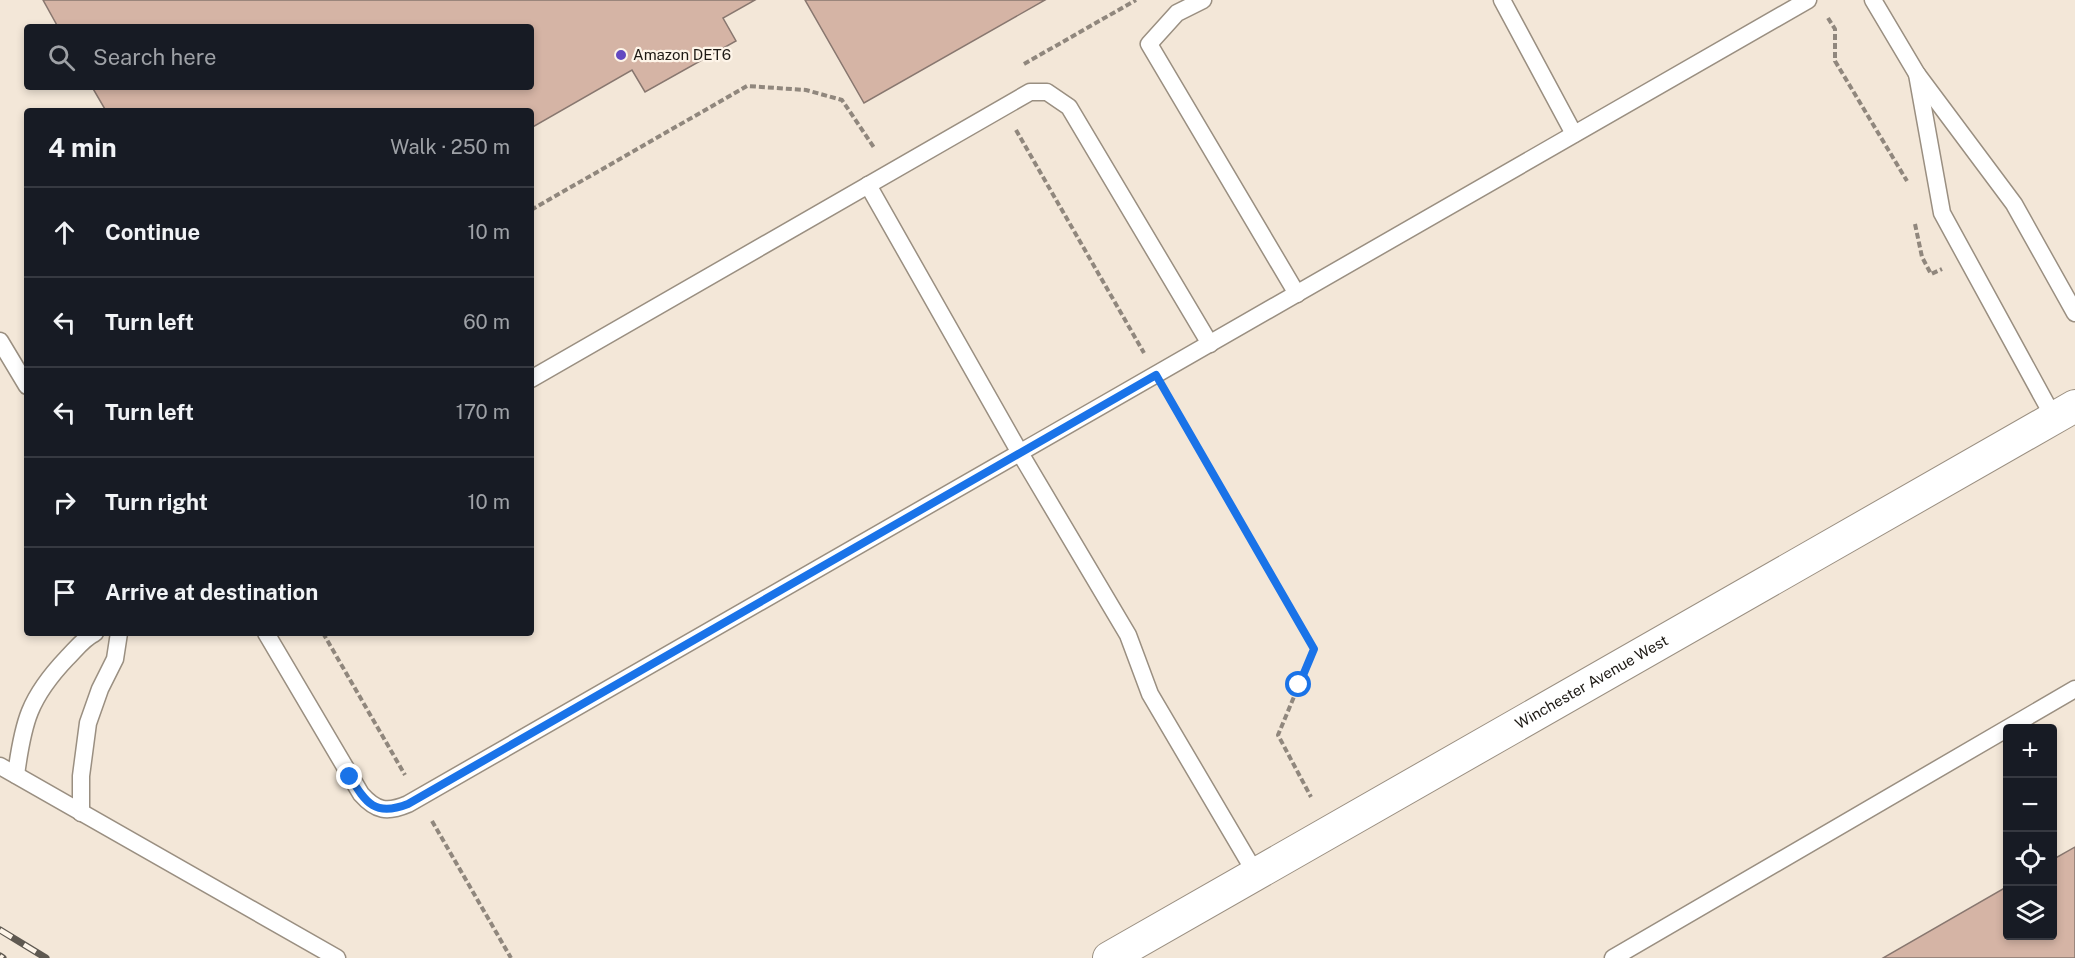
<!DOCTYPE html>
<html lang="en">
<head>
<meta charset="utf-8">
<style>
  :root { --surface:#171b24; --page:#242831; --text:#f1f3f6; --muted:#9ea1a6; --line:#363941 }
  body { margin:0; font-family:"Public Sans",sans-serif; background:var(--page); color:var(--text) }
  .controls { position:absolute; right:18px; bottom:18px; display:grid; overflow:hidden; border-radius:6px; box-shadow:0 3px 9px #0003 }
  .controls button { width:54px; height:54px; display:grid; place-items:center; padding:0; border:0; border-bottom:2px solid var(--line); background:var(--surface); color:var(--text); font:30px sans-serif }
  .stop { position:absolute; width:18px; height:18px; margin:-14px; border:4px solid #1a73e8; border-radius:50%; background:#fff }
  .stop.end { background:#1a73e8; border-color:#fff; box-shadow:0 2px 6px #0008 }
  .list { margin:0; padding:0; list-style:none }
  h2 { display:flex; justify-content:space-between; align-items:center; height:78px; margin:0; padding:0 24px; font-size:26px }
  h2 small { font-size:20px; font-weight:400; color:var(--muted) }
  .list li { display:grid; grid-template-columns:39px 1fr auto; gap:18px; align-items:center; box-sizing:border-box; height:90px; padding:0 24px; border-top:2px solid var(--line) }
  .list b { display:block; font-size:22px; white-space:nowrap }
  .list em { font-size:20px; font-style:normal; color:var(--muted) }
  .icon { flex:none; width:33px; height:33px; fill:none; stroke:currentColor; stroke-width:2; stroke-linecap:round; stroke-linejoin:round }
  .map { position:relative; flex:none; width:2075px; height:958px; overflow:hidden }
  .search { position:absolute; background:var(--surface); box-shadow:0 3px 9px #0003; left:24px; top:24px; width:510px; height:66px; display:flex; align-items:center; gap:15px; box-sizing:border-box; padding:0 21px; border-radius:6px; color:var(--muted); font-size:22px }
  .panel { position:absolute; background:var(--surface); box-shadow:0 3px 9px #0003; left:24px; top:108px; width:510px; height:528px; border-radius:6px }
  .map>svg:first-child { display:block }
</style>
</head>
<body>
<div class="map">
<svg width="2075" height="958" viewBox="0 0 2075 958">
  <rect width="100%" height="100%" fill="#f3e7d8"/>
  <g fill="#d5b4a5" stroke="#88776f" stroke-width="1.5">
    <path d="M43,0H755L723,18L736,41L645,92L632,70L531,128V111H106L92,87H531V27H58Z"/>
    <path d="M805,0H1045L864,103Z"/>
    <path d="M2075,847V958H1883L2008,886V936H2052V860Z"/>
  </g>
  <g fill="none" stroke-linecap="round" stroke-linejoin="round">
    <defs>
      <g id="service">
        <path d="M1203,0L1177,13L1149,44L1297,294"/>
        <path d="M1502,0L1574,134"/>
        <path d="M1873,0L1917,74L2014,204L2075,313"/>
        <path d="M1917,74L1942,213L2054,418"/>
        <path d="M868,185L1020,453L1128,635L1150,694L1256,874"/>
        <path d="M0,341L27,386"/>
        <path d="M531,379L1030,92H1047L1069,107L1210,344"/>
        <path d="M266,633L361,794C376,811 387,813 408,804L1808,0"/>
        <path d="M0,766L337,958"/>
        <path d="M16,775C23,722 29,698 67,658C76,649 84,638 95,633"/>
        <path d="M81,813V776L88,723L100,689L115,659L119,633"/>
        <path d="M1613,958L2075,689"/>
      </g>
      <g id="minor">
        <path id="s1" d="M1109,958L2075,406"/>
      </g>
    </defs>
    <use href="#service" stroke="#9a8f81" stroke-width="19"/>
    <use href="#minor" stroke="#9a8f81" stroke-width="34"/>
    <g stroke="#90877d" stroke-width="4" stroke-dasharray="6 3" stroke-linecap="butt">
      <path d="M1828,18L1835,29V61L1907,181"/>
      <path d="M1024,64L1136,0"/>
      <path d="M1016,130L1144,353"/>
      <path d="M531,210L747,86L806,90L842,100L875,149"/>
      <path d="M1915,224L1922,257L1931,274L1942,269"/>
      <path d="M1170,398L1314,649L1278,735L1311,797"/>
      <path d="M323,633L405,775"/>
      <path d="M432,821L511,958"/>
    </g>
    <use href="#service" stroke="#fff" stroke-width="16"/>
    <use href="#minor" stroke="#fff" stroke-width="32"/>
    <defs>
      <g id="rail">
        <path d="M0,930L46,958"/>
        <path d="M0,956L3,958"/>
      </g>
    </defs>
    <use href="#rail" stroke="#5f5951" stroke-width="7"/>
    <use href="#rail" stroke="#fef5e9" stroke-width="4.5" stroke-dasharray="14" stroke-linecap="butt"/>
  </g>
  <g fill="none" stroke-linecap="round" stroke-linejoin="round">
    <path stroke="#1a73e8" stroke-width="8" d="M350,777C366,803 375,817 408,804L1156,375L1314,649L1299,685"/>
  </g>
  <circle fill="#6349c1" stroke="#fef5e9" stroke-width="2" cx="621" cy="55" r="6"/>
  <g text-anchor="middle" stroke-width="4.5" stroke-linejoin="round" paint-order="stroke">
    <g font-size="15" fill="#1e1a15" stroke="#fef5e9" text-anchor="start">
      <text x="633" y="60">Amazon DET6</text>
    </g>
    <g font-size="15" fill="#1e1a15" stroke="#fef5e9">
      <text dy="5" stroke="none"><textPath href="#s1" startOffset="556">Winchester Avenue West</textPath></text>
    </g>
  </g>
</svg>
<div class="controls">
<button>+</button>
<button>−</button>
<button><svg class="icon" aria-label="locate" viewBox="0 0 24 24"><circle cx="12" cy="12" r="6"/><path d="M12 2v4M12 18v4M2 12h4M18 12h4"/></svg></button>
<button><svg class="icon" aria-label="layers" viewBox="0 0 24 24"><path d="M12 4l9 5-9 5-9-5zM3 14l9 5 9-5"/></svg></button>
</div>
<div class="stop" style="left:1299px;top:685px"></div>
<div class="stop end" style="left:350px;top:777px"></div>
<div class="search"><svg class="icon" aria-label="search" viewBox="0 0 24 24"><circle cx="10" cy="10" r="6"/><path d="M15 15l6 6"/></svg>Search here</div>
<section class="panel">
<h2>4 min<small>Walk · 250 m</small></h2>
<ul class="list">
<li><svg class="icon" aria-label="ahead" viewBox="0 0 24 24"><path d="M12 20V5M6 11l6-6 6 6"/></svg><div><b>Continue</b></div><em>10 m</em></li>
<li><svg class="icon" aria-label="left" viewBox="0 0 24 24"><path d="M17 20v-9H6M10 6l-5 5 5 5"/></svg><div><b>Turn left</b></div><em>60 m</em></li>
<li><svg class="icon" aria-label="left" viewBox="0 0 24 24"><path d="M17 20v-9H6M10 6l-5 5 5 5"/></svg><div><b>Turn left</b></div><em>170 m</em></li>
<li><svg class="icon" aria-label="right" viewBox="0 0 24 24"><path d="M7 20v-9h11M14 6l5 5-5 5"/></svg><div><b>Turn right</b></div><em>10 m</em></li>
<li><svg class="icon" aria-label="arrive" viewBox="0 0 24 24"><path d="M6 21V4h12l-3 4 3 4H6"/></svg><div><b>Arrive at destination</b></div></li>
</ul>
</section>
</div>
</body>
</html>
